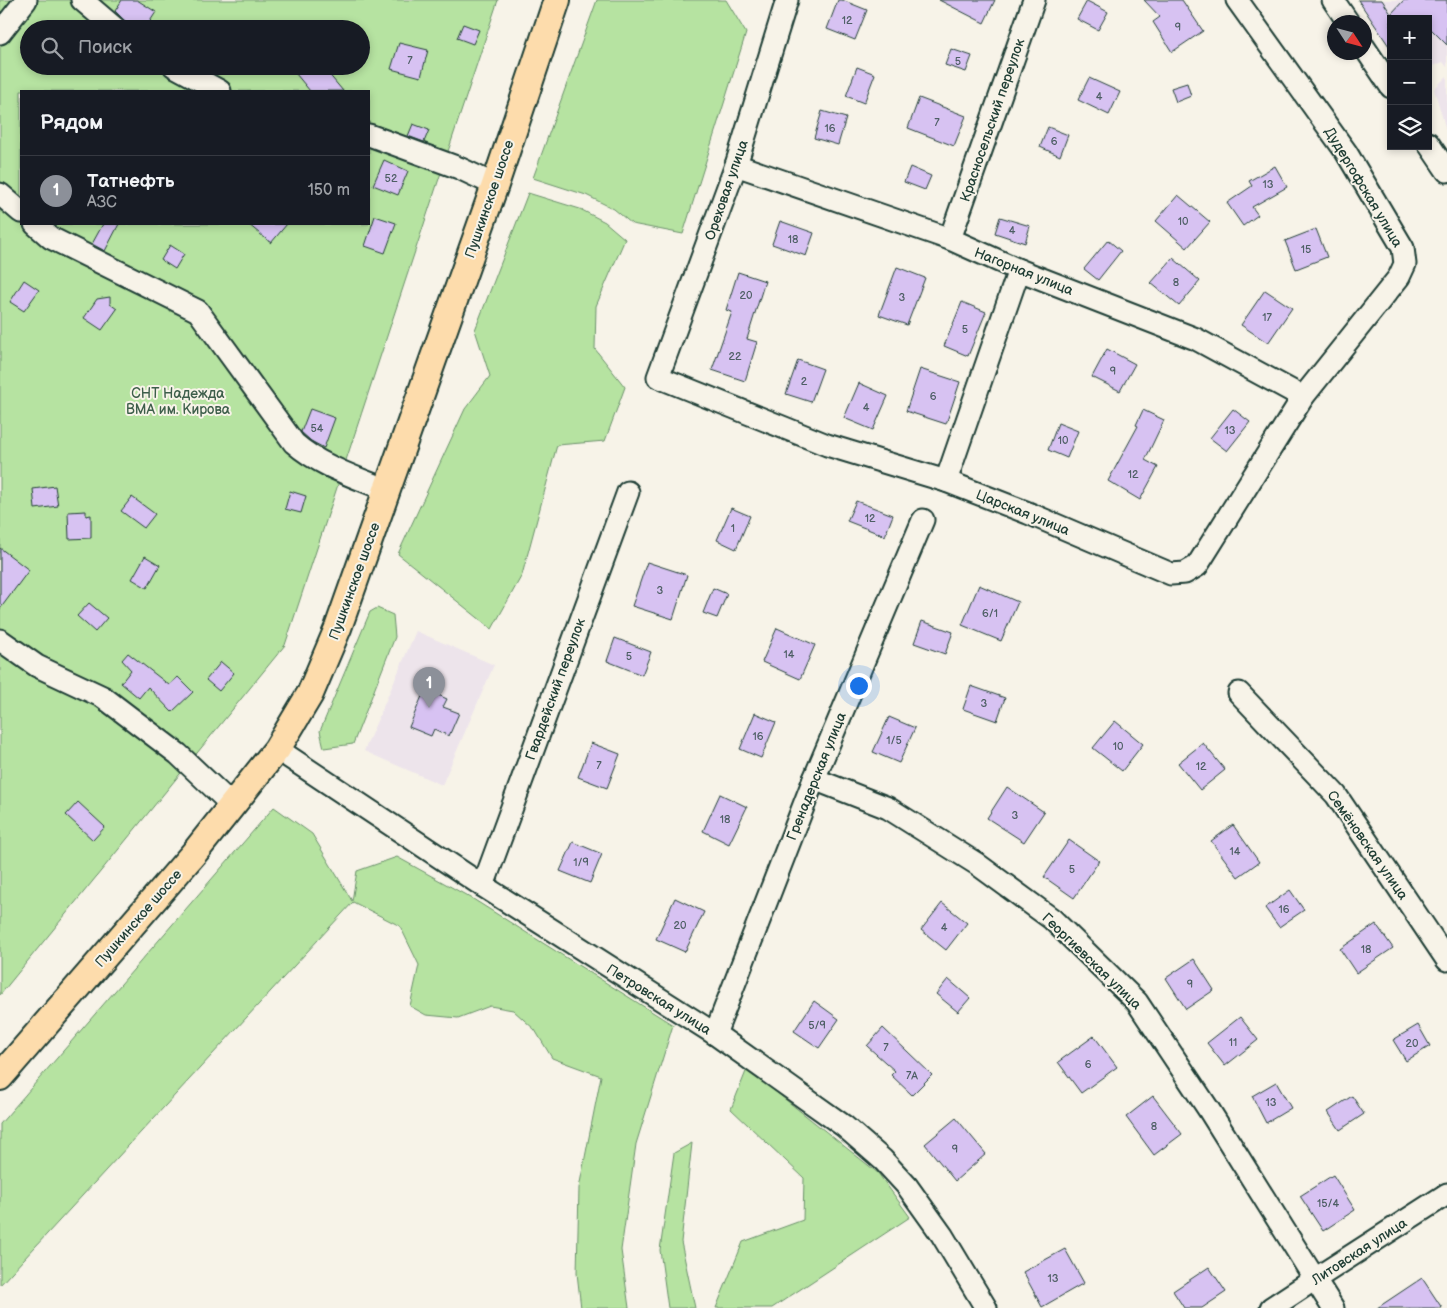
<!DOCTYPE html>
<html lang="ru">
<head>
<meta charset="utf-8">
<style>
  :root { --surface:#171b24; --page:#242831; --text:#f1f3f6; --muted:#9ea1a6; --line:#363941; --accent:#8c9099 }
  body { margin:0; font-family:"Balsamiq Sans",sans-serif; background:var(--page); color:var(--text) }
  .controls { position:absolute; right:15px; top:15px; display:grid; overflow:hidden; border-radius:0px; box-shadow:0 2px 8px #0003 }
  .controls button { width:45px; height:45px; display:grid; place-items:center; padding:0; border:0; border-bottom:1px solid var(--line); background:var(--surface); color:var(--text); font:25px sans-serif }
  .compass { position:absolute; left:1327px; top:15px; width:45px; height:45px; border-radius:50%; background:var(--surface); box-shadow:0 2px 8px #0003; rotate:126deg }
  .you { position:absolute; left:858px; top:685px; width:18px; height:18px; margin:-12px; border:4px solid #fff; border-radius:50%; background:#1a73e8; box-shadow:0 0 0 8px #1a73e833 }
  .badge { display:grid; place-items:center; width:32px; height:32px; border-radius:50%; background:var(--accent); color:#fff; font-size:16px; font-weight:700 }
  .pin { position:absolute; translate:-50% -41px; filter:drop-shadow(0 1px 2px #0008) }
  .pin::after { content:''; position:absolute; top:26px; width:18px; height:15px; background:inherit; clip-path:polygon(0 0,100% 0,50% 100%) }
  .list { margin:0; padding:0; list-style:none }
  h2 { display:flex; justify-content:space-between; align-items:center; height:65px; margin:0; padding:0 20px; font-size:21px }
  h2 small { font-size:16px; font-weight:400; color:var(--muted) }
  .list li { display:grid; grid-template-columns:32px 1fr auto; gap:15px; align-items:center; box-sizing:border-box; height:70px; padding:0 20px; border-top:1px solid var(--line) }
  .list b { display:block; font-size:19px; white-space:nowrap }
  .list p { margin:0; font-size:16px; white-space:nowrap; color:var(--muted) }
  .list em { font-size:16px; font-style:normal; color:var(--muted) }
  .icon { flex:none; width:28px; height:28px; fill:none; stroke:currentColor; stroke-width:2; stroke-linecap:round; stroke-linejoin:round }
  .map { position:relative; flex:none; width:1447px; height:1308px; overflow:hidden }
  .search { position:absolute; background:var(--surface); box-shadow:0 2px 8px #0003; left:20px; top:20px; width:350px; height:55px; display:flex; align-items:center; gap:12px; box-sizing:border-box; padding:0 18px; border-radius:28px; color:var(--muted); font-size:19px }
  .panel { position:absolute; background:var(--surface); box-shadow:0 2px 8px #0003; left:20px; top:90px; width:350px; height:135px; border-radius:0px }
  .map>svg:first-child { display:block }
</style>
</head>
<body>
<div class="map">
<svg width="1447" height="1308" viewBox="0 0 1447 1308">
  <rect width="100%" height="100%" fill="#f7f3e8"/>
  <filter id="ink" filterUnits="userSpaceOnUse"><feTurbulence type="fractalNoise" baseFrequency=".02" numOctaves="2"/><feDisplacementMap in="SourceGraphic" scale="10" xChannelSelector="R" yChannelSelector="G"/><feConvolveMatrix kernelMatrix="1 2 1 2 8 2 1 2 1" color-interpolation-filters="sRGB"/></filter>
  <g filter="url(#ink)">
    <g fill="#ede4eb">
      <path d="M1363,0H1447V67L1443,62L1428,68V19H1391Z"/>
      <path d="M1447,76V133L1434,89Z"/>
      <path d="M416,631L494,665L442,785L364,751Z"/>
    </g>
    <g fill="#b6e3a1" stroke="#6a906a" fill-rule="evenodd">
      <path d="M0,0H498L285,645L0,995ZM29,29H361V66H29ZM21,91H369V224H21Z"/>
      <path d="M597,0H726L746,33L683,234L632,224L614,209L586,195L533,178Z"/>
      <path d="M528,193L580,209L605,222L625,239L596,306L595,349L625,387L605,441L557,445L522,575L492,629L398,554L465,409L490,376L475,330Z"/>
      <path d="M377,608L393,615L395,637L353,744L324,748L320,731L370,612Z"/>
      <path d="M274,807L312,834L352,901L357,871L397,857L473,899L673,1025L636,1144L621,1250L629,1308H581L577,1273L579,1188L601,1076L552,1058L535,1030L513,1010L490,1006L458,1018L426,1015L410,1006L419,965L400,926L353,902L0,1285V1124Z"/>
      <path d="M747,1069L878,1173L910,1217L772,1308H716L743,1242L803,1220L804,1178L731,1109Z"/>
      <path d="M692,1143L681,1242L695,1308H668L660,1250L674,1153Z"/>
    </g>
    <g fill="#d7c2f2" stroke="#1f3d34">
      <path d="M122,0H137L156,12L145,29H137L125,21L115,11Z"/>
      <path d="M838,0H842L867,10L855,40L827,29Z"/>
      <path d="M939,0H995L984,23Z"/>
      <path d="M1144,0H1182L1203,31L1172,52L1153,22L1160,17Z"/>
      <path d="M1358,0H1382L1391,14L1404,0H1447V45L1428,26V19H1391V49Z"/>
      <path d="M1087,1L1108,12L1098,30L1077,19Z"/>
      <path d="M463,24L479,30L473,44L457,38Z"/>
      <path d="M399,43L428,50L421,77L391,69Z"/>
      <path d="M951,49L972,56L966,72L945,65Z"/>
      <path d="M305,66H322L343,91H310L296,74Z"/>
      <path d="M857,67L875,74L864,103L846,96Z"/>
      <path d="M1089,78L1120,92L1109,115L1078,100Z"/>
      <path d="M1187,83L1191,96L1176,102L1171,88Z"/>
      <path d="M919,98L966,116L954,146L908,128Z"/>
      <path d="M822,111L846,118L838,145L814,138Z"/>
      <path d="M413,124L429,130L424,142L408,136Z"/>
      <path d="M1048,127L1068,135L1060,156L1040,147Z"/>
      <path d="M384,160L408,171L398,195L373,185Z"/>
      <path d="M1275,166L1287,187L1252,207L1258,215L1243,226L1227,203L1252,186L1249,181Z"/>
      <path d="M910,167L931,176L925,190L904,182Z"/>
      <path d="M1178,195L1210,222L1187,248L1156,221Z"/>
      <path d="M375,216L396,223L385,253L365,246Z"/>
      <path d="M1000,217L1030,226L1025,243L995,233Z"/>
      <path d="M780,221L814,233L806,256L772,244Z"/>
      <path d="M103,224H119L105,251L92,244Z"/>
      <path d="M248,224H287L271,243Z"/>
      <path d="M1316,229L1327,257L1296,269L1285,241Z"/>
      <path d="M1108,240L1121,251L1098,280L1084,269Z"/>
      <path d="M170,245L184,254L175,269L161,260Z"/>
      <path d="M1173,258L1200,281L1179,306L1151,283Z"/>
      <path d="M897,267L925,278L907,325L879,315Z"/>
      <path d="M738,272L765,281L747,339L757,342L745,381L712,370L732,312L726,310Z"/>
      <path d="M24,280L39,290L24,311L10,302Z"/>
      <path d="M1265,290L1292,308L1268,343L1241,325Z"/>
      <path d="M110,297V304L117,309L102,330L84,318L97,299Z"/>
      <path d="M962,302L986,312L968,356L944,346Z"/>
      <path d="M1107,349L1135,364L1120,391L1092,377Z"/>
      <path d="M798,360L823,369L811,402L786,394Z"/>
      <path d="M920,369L960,382L946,424L906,411Z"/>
      <path d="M859,383L888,396L873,430L844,418Z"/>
      <path d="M310,409L335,418L324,448L311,441L301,432Z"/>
      <path d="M1233,409L1250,422L1227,451L1210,438Z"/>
      <path d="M1143,410L1164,420L1145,460L1158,467L1140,500L1108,481L1138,426L1136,425Z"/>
      <path d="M1058,423L1078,431L1067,458L1048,450Z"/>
      <path d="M55,486L58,506L35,509L33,489Z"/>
      <path d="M290,491L306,496L301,513L285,509Z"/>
      <path d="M132,497L155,514L144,528L121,511Z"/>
      <path d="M856,501L893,515L885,536L847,521Z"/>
      <path d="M731,508L750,516L736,549L717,540Z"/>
      <path d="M86,511V516L91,515V538L69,539L68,512Z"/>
      <path d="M0,548L29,570L0,609Z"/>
      <path d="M145,556L160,565L147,588L132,579Z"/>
      <path d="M647,562L687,575L673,619L632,606Z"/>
      <path d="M979,585L1018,602L1001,641L962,625Z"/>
      <path d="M713,588L727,594L717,618L703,613Z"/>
      <path d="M89,603L107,618L95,632L77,616Z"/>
      <path d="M922,621L953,632L945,654L914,643Z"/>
      <path d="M777,628L815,645L800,679L762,662Z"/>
      <path d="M615,638L651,652L642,675L607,661Z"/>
      <path d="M128,653L169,685L178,677L193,692L172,712L148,687L139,698L121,683L131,670L122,660Z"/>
      <path d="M221,662L234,673L219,691L206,680Z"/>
      <path d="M971,686L1005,698L997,721L963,709Z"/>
      <path d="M425,689L447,699L443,707L459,713L449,736L434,729L431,736L409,727Z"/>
      <path d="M755,713L776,722L761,758L740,749Z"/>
      <path d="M889,717L915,728L899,763L873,752Z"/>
      <path d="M1115,721L1143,744L1122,771L1093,748Z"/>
      <path d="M591,743L620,754L607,788L578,777Z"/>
      <path d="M1203,743L1225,770L1200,790L1178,763Z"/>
      <path d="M1007,787L1044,812L1024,842L987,818Z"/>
      <path d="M720,794L747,807L729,844L703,831Z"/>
      <path d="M78,802L105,827L93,840L66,815Z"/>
      <path d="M1233,825L1259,862L1238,877L1211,841Z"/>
      <path d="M1069,840L1099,861L1074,898L1044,877Z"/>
      <path d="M573,842L602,854L590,883L560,871Z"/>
      <path d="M1290,890L1304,910L1279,927L1265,908Z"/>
      <path d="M675,898L704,912L685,952L656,939Z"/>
      <path d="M942,903L967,923L946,950L921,930Z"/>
      <path d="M1376,924L1393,948L1356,973L1340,949Z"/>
      <path d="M1194,959L1214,990L1186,1009L1166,978Z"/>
      <path d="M948,979L970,998L958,1012L936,994Z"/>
      <path d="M814,1001L839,1019L819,1048L794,1031Z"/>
      <path d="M1240,1017L1258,1040L1225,1066L1207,1043Z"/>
      <path d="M1418,1025L1430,1046L1406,1061L1393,1040Z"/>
      <path d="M883,1028L932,1075L912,1095L891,1075L895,1071L867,1046Z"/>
      <path d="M1094,1036L1117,1067L1081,1093L1058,1062Z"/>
      <path d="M1276,1082L1291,1108L1266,1123L1252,1096Z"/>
      <path d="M1153,1096L1182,1134L1154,1155L1126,1117Z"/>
      <path d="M1352,1096L1364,1114L1340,1130L1328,1112Z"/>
      <path d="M956,1118L986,1154L955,1181L925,1144Z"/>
      <path d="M1333,1175L1355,1210L1323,1231L1300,1196Z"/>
      <path d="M1065,1249L1084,1283L1042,1307L1023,1272Z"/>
      <path d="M1209,1267L1226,1292L1202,1308H1184L1173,1291Z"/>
      <path d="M1422,1278L1442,1308H1377Z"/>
    </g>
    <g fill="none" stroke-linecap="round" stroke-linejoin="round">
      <defs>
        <g id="minor">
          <path d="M82,0L116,29"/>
          <path d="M787,0L736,165L658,377L827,445L946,481L1028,513L1171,574L1185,573L1197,566L1303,397L1399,277L1405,264L1403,248L1346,152L1237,0"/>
          <path d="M1333,0L1348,22"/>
          <path d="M0,33L26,0"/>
          <path d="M1364,47L1391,87"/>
          <path d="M174,66L220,91"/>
          <path d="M369,135L459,168L495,185"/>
          <path d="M1428,143L1447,171"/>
          <path d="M736,165L950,239L1019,270L1196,339L1303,397"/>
          <path d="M0,194L21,212"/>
          <path d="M35,224L51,238L198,311L294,443C320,466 355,477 387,490"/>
          <path d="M950,239L1034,0"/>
          <path d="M946,481L1019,270"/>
          <path d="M0,640L37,666L103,697L178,754L233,806"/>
          <path d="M1239,693L1336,795L1447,960"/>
          <path d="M277,749L483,886L715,1034L844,1126L883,1160L907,1186L942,1235L986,1308"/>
          <path d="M814,779L888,808L977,864L1052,919L1137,1002L1209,1110L1333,1308"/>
          <path d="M483,886L628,492"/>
          <path d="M715,1034L814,779L923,520"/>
          <path d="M1271,1308L1315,1279L1447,1194"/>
        </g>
        <path id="major" d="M0,1077L195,852L277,749L310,694L338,628L495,185L557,0"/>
      </defs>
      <use href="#minor" stroke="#1f3d34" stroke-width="25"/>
      <use href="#major" stroke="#1f3d34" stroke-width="30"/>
      <use href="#minor" stroke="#f7f3e8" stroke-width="21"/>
      <use href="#major" stroke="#fddcac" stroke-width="26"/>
    </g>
  </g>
  <g text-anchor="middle" stroke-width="4" stroke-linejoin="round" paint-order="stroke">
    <g font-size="11" fill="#4d5e64">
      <text x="847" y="24">12</text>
      <text x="1178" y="31">9</text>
      <text x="410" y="64">7</text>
      <text x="958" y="65">5</text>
      <text x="1099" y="100">4</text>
      <text x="937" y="126">7</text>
      <text x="830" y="132">16</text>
      <text x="1054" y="145">6</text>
      <text x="391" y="182">52</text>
      <text x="1268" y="188">13</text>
      <text x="1183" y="225">10</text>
      <text x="1012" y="234">4</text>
      <text x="793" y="243">18</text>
      <text x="1306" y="253">15</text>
      <text x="1176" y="286">8</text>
      <text x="746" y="299">20</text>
      <text x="902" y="301">3</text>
      <text x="1267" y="321">17</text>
      <text x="965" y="333">5</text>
      <text x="735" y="360">22</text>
      <text x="1113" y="375">9</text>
      <text x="804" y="385">2</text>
      <text x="933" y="400">6</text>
      <text x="866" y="411">4</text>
      <text x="317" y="432">54</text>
      <text x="1230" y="434">13</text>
      <text x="1063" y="444">10</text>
      <text x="1133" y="478">12</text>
      <text x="870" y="522">12</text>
      <text x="733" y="532">1</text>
      <text x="660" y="594">3</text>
      <text x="990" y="617">6/1</text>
      <text x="789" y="658">14</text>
      <text x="629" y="660">5</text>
      <text x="984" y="707">3</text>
      <text x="758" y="740">16</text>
      <text x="894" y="744">1/5</text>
      <text x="1118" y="750">10</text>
      <text x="599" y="769">7</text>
      <text x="1201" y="770">12</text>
      <text x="1015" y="819">3</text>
      <text x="725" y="823">18</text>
      <text x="1235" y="855">14</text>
      <text x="581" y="866">1/9</text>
      <text x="1072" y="873">5</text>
      <text x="1284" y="913">16</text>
      <text x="680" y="929">20</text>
      <text x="944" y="931">4</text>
      <text x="1366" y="953">18</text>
      <text x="1190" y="988">9</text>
      <text x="817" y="1029">5/9</text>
      <text x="1233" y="1046">11</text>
      <text x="1412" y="1047">20</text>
      <text x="886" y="1051">7</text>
      <text x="1088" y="1068">6</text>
      <text x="912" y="1079">7А</text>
      <text x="1271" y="1106">13</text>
      <text x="1154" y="1130">8</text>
      <text x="955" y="1153">9</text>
      <text x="1328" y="1207">15/4</text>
      <text x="1053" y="1282">13</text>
    </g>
    <g font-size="14" fill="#1f3d34" stroke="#f7f3e8">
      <text transform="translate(992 120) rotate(-71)" y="5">Красносельский переулок</text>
      <text transform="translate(1364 187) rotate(59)" y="5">Дудергофская улица</text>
      <text transform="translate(726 190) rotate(-71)" y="5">Ореховая улица</text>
      <text transform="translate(489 199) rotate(-71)" y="5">Пушкинское шоссе</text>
      <text transform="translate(1024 271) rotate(22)" y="5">Нагорная улица</text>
      <text transform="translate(1023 512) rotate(22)" y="5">Царская улица</text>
      <text transform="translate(354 581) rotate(-70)" y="5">Пушкинское шоссе</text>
      <text transform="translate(555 689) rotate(-70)" y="5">Гвардейский переулок</text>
      <text transform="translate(816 776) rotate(-68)" y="5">Гренадерская улица</text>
      <text transform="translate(1368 845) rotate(55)" y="5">Семёновская улица</text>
      <text transform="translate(138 918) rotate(-49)" y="5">Пушкинское шоссе</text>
      <text transform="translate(1092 961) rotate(44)" y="5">Георгиевская улица</text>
      <text transform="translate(659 999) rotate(32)" y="5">Петровская улица</text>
      <text transform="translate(1359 1251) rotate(-33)" y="5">Литовская улица</text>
    </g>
    <g font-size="14" fill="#3d5e4a" stroke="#f7f3e8">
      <text x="178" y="398">СНТ Надежда<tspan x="178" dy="16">ВМА им. Кирова</tspan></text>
    </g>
  </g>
</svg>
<div class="controls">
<button>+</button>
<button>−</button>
<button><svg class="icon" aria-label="layers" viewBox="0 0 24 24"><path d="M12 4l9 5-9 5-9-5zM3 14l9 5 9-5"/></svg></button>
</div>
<svg class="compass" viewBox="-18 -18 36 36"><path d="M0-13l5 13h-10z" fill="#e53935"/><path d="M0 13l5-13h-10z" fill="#9ea1a6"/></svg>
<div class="you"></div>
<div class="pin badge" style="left:429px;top:708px">1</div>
<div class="search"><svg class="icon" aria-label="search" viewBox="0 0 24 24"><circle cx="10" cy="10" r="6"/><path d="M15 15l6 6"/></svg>Поиск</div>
<section class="panel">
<h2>Рядом<small></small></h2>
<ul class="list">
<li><span class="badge">1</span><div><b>Татнефть</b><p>АЗС</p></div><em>150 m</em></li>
</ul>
</section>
</div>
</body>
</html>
